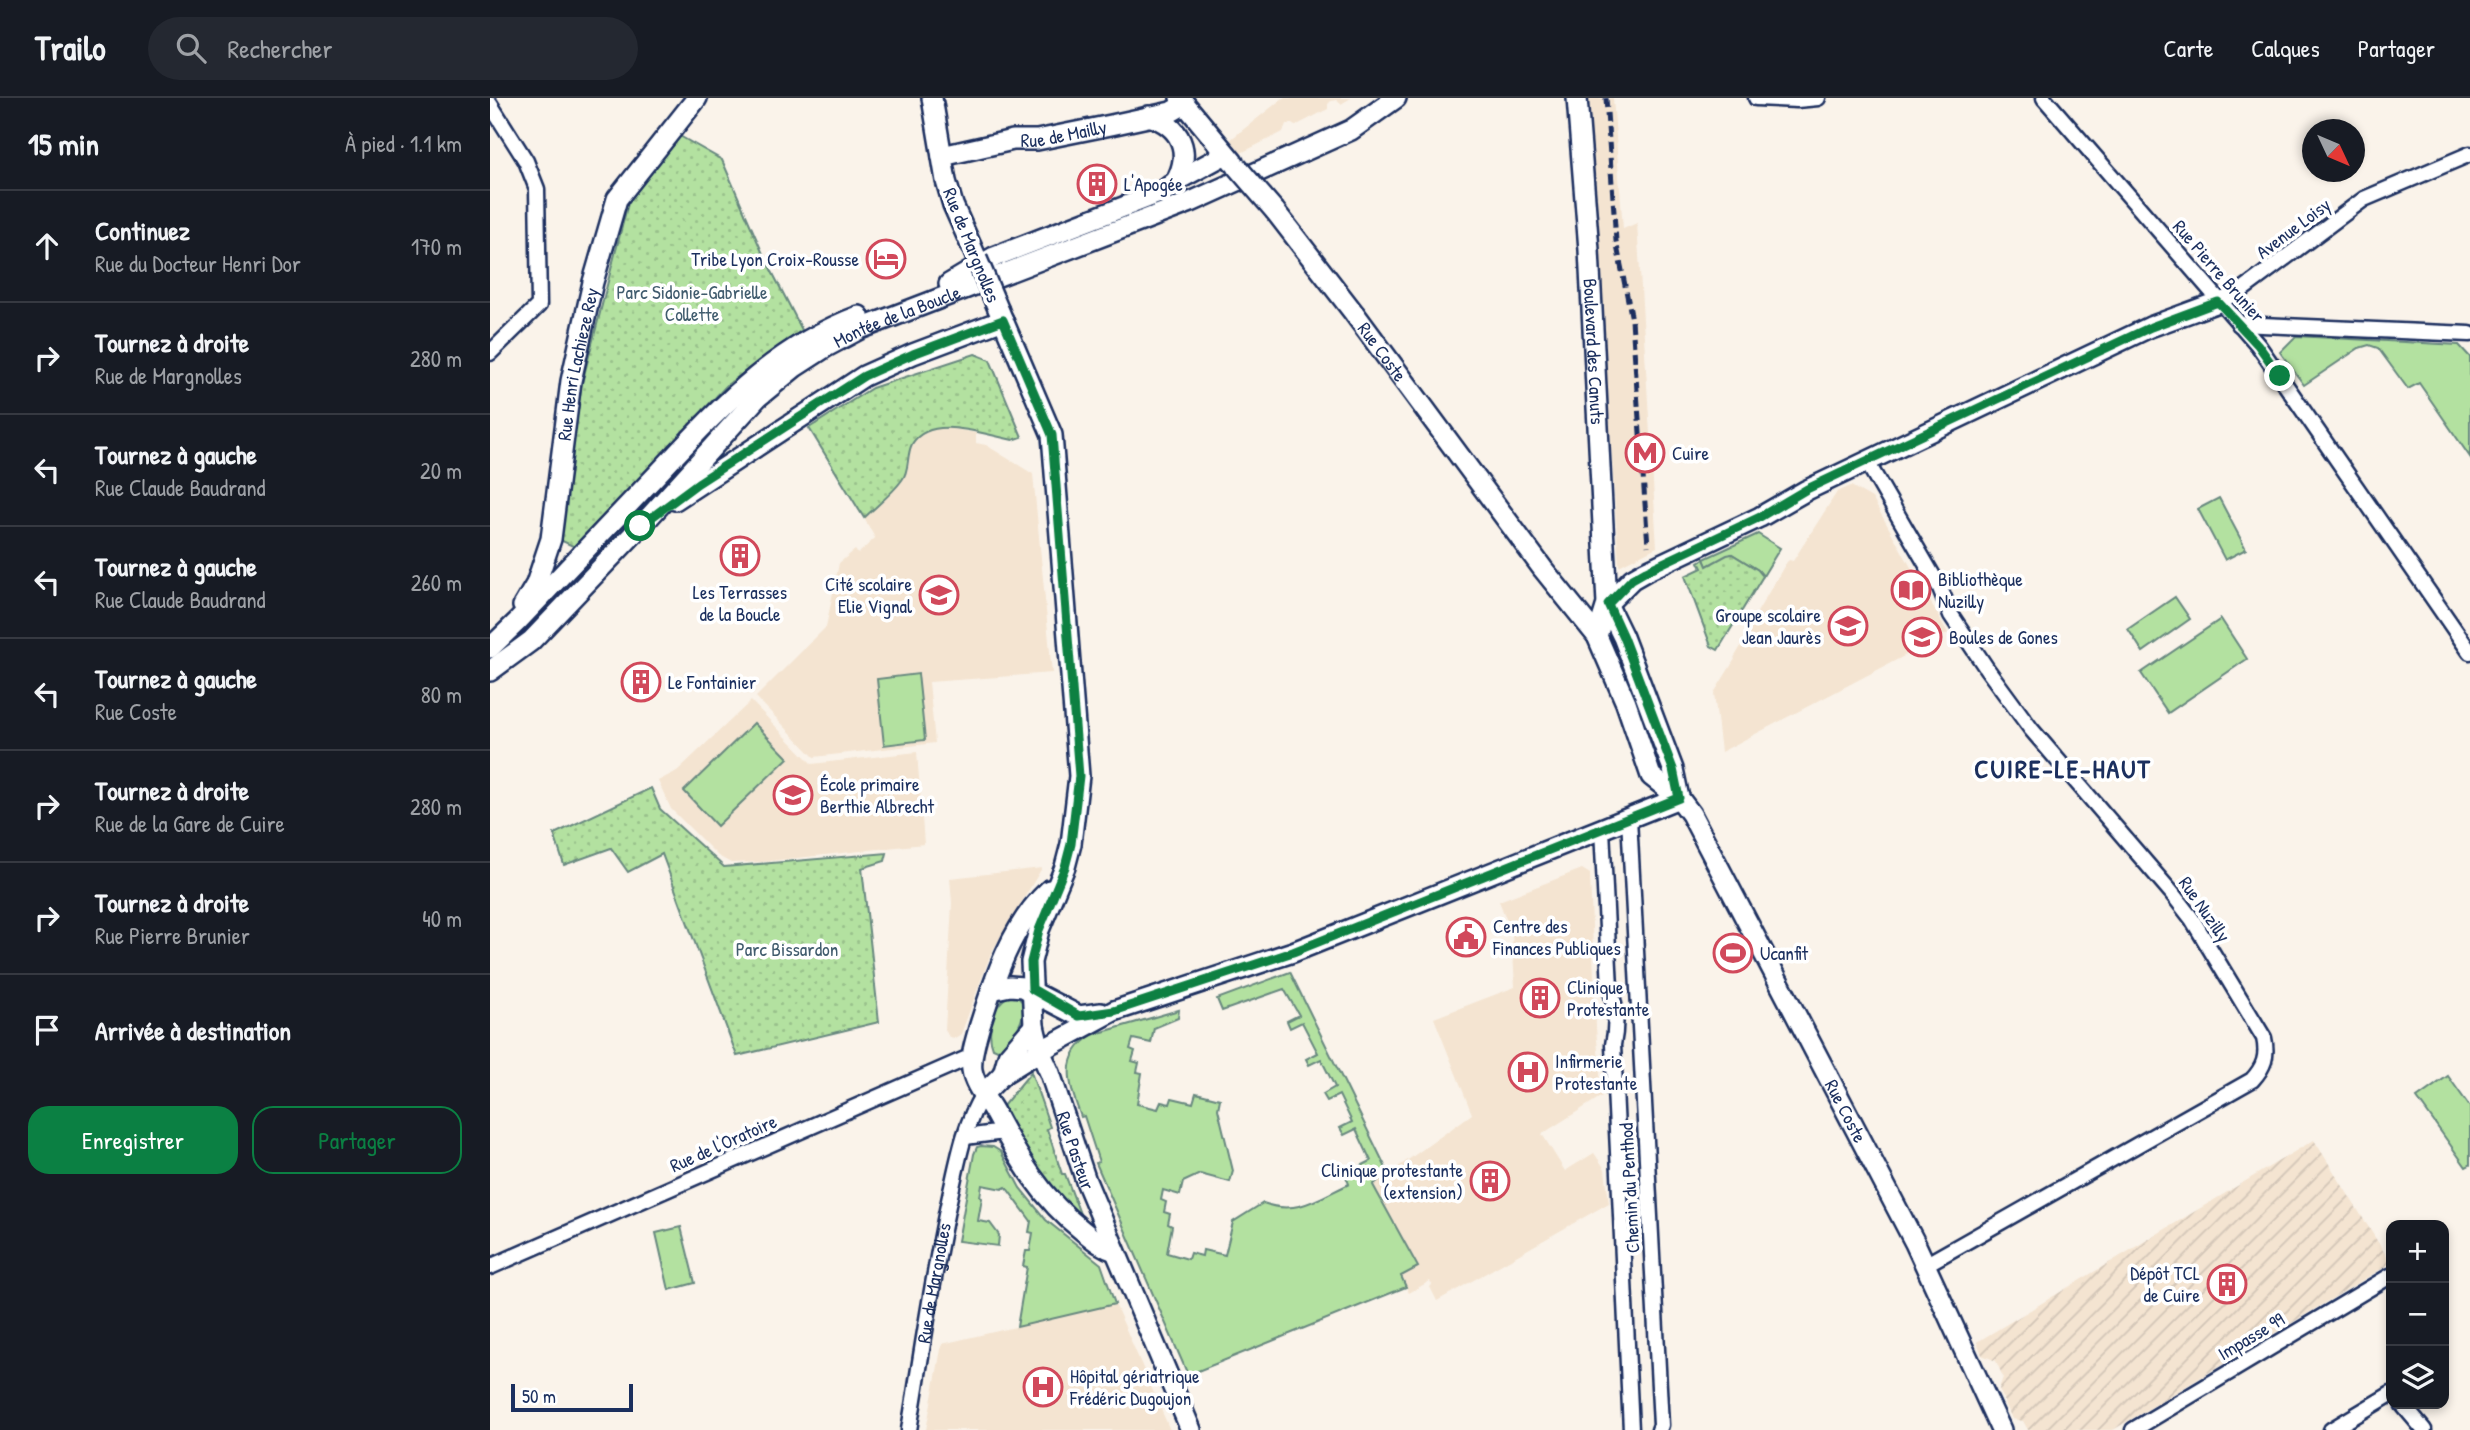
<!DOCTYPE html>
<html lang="fr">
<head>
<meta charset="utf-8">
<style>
  :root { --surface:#171b24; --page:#242831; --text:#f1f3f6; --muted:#9ea1a6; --line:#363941; --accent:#0b8043 }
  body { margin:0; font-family:"Patrick Hand",sans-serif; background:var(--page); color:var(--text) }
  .controls { position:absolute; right:21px; bottom:21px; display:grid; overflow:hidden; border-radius:14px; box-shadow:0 4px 10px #0003 }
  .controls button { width:63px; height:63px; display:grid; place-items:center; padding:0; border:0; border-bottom:2px solid var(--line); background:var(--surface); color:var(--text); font:35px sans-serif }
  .compass { position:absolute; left:1812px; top:21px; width:63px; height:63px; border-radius:50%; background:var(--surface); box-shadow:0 4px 10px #0003; rotate:134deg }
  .scale { position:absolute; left:21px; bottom:18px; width:122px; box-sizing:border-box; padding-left:7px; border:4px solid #1b2f5e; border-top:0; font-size:19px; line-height:24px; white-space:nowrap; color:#1b2f5e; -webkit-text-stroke:5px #fff; paint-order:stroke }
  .stop { position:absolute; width:21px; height:21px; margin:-16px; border:5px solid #0b8043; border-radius:50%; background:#fff }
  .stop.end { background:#0b8043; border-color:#fff; box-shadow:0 2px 7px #0008 }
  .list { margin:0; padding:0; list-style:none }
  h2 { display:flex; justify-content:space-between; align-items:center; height:91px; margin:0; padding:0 28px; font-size:30px }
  h2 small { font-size:23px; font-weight:400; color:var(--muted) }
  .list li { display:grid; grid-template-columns:46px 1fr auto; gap:21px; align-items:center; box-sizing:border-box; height:112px; padding:0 28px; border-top:2px solid var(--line) }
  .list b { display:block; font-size:26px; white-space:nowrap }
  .list p { margin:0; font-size:23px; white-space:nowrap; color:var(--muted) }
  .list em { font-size:23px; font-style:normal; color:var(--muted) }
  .actions { display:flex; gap:14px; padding:21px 28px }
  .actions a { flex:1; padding:16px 0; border:2px solid var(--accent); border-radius:21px; text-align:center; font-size:24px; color:var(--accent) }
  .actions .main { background:var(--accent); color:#fff }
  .icon { flex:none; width:38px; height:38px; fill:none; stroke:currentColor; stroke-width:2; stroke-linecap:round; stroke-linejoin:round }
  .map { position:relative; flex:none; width:1980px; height:1332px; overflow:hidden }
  header { display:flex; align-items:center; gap:42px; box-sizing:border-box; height:98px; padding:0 35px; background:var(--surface); border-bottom:2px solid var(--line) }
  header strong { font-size:33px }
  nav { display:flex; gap:38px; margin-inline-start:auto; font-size:24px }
  .search { width:490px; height:63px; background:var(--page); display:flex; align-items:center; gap:18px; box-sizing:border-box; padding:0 24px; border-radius:38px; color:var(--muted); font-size:26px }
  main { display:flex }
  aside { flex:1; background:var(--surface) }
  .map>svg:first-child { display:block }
</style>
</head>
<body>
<header>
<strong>Trailo</strong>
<div class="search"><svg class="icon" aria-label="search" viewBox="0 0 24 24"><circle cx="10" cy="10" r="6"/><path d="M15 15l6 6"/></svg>Rechercher</div>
<nav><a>Carte</a><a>Calques</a><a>Partager</a></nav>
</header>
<main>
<aside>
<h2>15 min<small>À pied · 1.1 km</small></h2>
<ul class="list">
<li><svg class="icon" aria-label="ahead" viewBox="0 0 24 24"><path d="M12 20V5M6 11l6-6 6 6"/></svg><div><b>Continuez</b><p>Rue du Docteur Henri Dor</p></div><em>170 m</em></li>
<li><svg class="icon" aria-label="right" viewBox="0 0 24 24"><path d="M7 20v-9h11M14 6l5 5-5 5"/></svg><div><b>Tournez à droite</b><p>Rue de Margnolles</p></div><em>280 m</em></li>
<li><svg class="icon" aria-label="left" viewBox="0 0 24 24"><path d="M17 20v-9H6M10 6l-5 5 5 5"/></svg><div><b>Tournez à gauche</b><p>Rue Claude Baudrand</p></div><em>20 m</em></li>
<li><svg class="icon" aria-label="left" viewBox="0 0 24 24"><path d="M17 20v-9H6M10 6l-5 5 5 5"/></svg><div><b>Tournez à gauche</b><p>Rue Claude Baudrand</p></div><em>260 m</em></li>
<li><svg class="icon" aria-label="left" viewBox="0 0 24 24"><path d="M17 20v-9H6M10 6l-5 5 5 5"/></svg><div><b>Tournez à gauche</b><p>Rue Coste</p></div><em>80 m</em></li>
<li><svg class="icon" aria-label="right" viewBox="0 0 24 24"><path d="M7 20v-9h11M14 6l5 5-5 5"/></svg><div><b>Tournez à droite</b><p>Rue de la Gare de Cuire</p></div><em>280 m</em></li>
<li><svg class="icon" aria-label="right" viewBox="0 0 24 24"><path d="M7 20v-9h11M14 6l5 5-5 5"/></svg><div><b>Tournez à droite</b><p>Rue Pierre Brunier</p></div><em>40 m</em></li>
<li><svg class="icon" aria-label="arrive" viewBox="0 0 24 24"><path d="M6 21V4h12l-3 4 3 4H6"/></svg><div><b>Arrivée à destination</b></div></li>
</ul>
<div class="actions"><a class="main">Enregistrer</a><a>Partager</a></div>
</aside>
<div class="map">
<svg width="1980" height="1332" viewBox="0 0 1980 1332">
  <defs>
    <pattern id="industrial-furrows" width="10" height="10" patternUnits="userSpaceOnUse" patternTransform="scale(1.75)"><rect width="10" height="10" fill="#f4e4d1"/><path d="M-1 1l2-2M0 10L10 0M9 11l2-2" fill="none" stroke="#d1c4b6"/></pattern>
    <pattern id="park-dots" width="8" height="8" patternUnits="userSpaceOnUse" patternTransform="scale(1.75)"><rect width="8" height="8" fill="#b3e1a0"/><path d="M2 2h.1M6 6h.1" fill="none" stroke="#99c18c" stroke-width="1.8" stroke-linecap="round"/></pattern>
  </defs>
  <rect width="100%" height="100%" fill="#faf3ea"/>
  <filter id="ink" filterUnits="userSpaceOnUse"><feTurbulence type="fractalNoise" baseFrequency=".0143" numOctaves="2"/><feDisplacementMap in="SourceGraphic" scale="14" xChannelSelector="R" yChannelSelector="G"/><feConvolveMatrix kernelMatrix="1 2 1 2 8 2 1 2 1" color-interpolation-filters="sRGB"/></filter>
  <g filter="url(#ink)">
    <g fill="#f4e4d1">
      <path d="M793,0H861L851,6L846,2L841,3L838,6V11L805,28L802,26H796L793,34L751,55L740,42Z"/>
      <path d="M1098,0H1123L1133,131L1147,125L1167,449L1129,468Z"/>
      <path d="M446,329H455L486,335V345L496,347L543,376L562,575L439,584L445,645L324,659L266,599L336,529L349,465L365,452L368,456L385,440L374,420L412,383L417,373L421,348L429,338Z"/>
      <path d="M1361,388L1382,400L1458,535L1231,654L1224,595L1245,561L1244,560L1269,518L1266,516L1296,465L1299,462L1303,463L1347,394Z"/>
      <path d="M261,603L322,666L427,654L434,746L271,764L241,765L228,758L181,711L168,683L187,673Z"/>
      <path d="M552,770L501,855L471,936L465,940L459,939L455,932L462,805L460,780Z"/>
      <path d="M1092,771L1100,776L1106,930L1112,998L1052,1036L1075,1073L1104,1055L1115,1071L1119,1105L947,1203L940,1189L942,1187L940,1183L919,1195L911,1178L927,1169L883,1087L982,1016L944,920L1025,889L1022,836L1009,803Z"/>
      <path d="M625,1206L680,1332H436L452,1246Z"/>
    </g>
    <path fill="url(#industrial-furrows)" d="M1824,1042L1901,1165L1623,1332H1538L1533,1323L1522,1321L1509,1291L1513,1279L1506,1263L1492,1257L1487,1244Z"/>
    <g fill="#b3e1a0" stroke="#67887f" stroke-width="2">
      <path d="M1806,238L1969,247L1980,259V359L1929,285L1918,291L1888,250L1879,247L1869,250L1814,287L1790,254Z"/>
      <path d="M1729,400L1756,451L1735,462L1708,411Z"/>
      <path d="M1268,436L1290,450L1273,478L1268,472L1242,456L1217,469L1214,461Z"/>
      <path d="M1685,499L1700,521L1653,554L1638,531Z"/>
      <path d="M1731,521L1757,561L1678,615L1651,575Z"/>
      <path d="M428,576L435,642L394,647L387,581Z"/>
      <path d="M264,625L298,660L227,728L194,693Z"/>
      <path d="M800,874L898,1074L883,1087L928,1169L911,1178L916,1189L698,1277L606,1065L609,1064L594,1018L591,1019C580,988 568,959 602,937L689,912L688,920L664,930L661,945L643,941L640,951L645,953L642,963L649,965L647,974L652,975L647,1006L668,1011L671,1004L680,1006L682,1000L703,1005L706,995L730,1001L728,1011L743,1073L740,1084L710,1076L693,1084L690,1097L673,1092L671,1102L676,1104L674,1114L680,1116L678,1126L682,1128L677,1155L698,1161L700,1155L712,1158L713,1152L735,1157L743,1124L773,1105C807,1118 829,1100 859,1086L855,1076L881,1063L866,1031L854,1037L850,1030L862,1024L849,997L837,1003L833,996L845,989L831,961L819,967L816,961L828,955L812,924L800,930L797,923L809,917L794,891L732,913L727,901Z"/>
      <path d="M521,897C550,903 522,941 512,954L503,950C496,933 503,904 521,897Z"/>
      <path d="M1958,978L1980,1009V1067L1976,1069L1927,1000Z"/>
      <path d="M491,1048L503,1049L511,1054L530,1090L556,1122L611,1166L625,1206L527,1229L537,1169L533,1168L536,1153H540L543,1135L539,1134L541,1123L516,1089L512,1091L492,1087L490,1099L492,1100L488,1123L500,1125L509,1137L508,1148L468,1143L484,1056L487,1049Z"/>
      <path d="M191,1129L205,1185L179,1192L166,1135Z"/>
    </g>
    <g fill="url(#park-dots)" stroke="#67887f" stroke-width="2">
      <path d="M188,37L232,62L273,156L312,232L237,287L85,449L70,442L91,289L139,101Z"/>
      <path d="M485,256L500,262L532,339L523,342C494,337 441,315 422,346C416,358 420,372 412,382C402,396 386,408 374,420L319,330L382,290Z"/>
      <path d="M1242,456L1268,472L1273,478L1228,552L1221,548L1195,478L1212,470L1209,464L1214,461L1217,468L1237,457Z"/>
      <path d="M161,690L170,711L234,769L397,755L395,763L372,770L389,924L247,958L172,756L138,774L121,750L74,767L64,736Z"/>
      <path d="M541,974L560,1029L557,1031L572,1076H575L590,1116L588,1120C554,1089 531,1049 513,1008Z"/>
    </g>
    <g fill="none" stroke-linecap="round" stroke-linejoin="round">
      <defs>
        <g id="street">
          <path d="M1266,0L1307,2L1328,0"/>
          <path d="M1554,0L1768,247L1980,554"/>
          <path d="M0,6L36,63L47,91L49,207L0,255"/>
          <path d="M1728,204L1752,192L1874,101L1980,56"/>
          <path d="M1749,226L1980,236"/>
          <path d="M1377,364L1450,490L1461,517L1497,571L1541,631L1681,794L1702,821L1774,940C1778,958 1774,969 1762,982L1435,1167"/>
          <path d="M1139,720L1171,1327L1169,1332"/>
          <path d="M1112,731L1120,890C1126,908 1127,928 1123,947L1141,1332"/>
          <path d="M475,1039L514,1034"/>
          <path d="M0,1169L482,958"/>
          <path d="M1912,1306L1934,1332"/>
          <path id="s1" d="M419,1332C432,1254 443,1175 460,1098C468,1063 474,1026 493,996"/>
          <path d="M1643,1332L1900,1178"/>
          <path d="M1841,1332L1901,1296"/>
        </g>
        <g id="secondary">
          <path d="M442,0L456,83L463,107L487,161"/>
          <path d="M690,0L743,64"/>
          <path id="s2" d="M1087,0L1099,152L1117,506L1107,538"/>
          <path d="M659,18C691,28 702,53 686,83"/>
          <path id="s3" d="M452,58L523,42H547L621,27L681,14L695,6"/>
          <path id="s4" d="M785,113L864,215L1053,471L1107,538L1136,605L1161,678L1189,700L1201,716L1425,1145L1511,1332"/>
          <path d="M459,186L504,159L672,94L686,83L736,56"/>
          <path id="s5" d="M509,213L562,337L589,678L581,746L575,769L549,832L541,864L544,928L550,953L560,975L596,1083L701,1332"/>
          <path d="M185,402L374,278L423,256L513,222"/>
          <path d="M1117,506L1142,481L1156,473L1270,419L1317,392L1660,229L1728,204"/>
          <path d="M1117,506L1133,539L1183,671L1189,700"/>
          <path id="s6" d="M33,508L46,486L61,441L81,283L103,184L127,101L207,0"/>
          <path d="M0,550L27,524C71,478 115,431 159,385C224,317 278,252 369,218"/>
          <path id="s7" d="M0,573L41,543L151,428L267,300L305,269L336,249L370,231L701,104L861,32L906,0"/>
          <path d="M559,792C521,827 504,882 489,930C486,942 480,958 482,972C484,987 497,1001 504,1014C529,1061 551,1100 593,1133C603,1141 612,1149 625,1153"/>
          <path d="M501,892L520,888L533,889L589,918L611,915"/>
          <path d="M513,976L518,958L544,928"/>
          <path d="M493,996L513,976L550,953L624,913L803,854L1189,700"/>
        </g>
      </defs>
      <use href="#street" stroke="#1b2f5e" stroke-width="19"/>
      <use href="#secondary" stroke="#1b2f5e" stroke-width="24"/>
      <use href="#street" stroke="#fff" stroke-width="14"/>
      <use href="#secondary" stroke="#fff" stroke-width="19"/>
      <path stroke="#1b2f5e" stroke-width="5" stroke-dasharray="10 5" stroke-linecap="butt" d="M1116,0L1126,143L1142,222L1158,448"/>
      <defs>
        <g id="secondary-bridge">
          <path d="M747,69L785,113"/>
          <path d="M487,161L509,213"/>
        </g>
      </defs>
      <use href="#secondary-bridge" stroke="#1b2f5e" stroke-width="24" stroke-linecap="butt"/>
      <use href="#secondary-bridge" stroke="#fff" stroke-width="19"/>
    </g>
  </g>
  <g fill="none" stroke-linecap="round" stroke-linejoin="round" filter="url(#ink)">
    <path stroke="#0b8043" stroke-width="9" d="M150,428L208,385L374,278L423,256L513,222L562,337L589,678L581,746L575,769L549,832L541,864L542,891L589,918L624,913L803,854L1189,700L1183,671L1133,539L1118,506L1142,481L1156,473L1270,419L1317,391L1661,229L1728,204L1768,247L1790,278"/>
  </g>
  <defs>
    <symbol id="building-ring" viewBox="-11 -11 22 22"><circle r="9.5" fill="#fff" stroke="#d1495b" stroke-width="1.5"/><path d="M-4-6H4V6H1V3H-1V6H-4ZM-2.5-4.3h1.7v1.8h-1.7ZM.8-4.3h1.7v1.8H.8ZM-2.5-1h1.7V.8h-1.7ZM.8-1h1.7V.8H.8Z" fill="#d1495b"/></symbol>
    <symbol id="hotel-ring" viewBox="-11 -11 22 22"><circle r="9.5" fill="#fff" stroke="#d1495b" stroke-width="1.5"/><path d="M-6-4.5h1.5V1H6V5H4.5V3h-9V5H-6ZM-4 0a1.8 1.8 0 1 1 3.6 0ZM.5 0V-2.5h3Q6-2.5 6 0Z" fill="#d1495b"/></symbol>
    <symbol id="metro-ring" viewBox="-11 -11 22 22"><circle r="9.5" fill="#fff" stroke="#d1495b" stroke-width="1.5"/><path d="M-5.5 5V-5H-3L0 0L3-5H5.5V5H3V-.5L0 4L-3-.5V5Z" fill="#d1495b"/></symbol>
    <symbol id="library-ring" viewBox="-11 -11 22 22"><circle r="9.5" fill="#fff" stroke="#d1495b" stroke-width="1.5"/><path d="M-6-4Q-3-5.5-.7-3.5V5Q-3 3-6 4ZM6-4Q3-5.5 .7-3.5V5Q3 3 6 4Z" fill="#d1495b"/></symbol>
    <symbol id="school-ring" viewBox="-11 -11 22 22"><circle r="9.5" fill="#fff" stroke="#d1495b" stroke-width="1.5"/><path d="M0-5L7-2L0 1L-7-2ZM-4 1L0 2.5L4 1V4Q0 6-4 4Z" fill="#d1495b"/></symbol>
    <symbol id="civic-ring" viewBox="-11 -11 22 22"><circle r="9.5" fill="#fff" stroke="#d1495b" stroke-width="1.5"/><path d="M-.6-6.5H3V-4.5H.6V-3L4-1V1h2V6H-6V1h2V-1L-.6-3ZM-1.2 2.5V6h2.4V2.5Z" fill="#d1495b"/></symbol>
    <symbol id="stadium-ring" viewBox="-11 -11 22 22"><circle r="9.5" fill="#fff" stroke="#d1495b" stroke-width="1.5"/><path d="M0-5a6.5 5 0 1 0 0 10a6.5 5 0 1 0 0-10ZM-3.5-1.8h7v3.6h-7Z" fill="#d1495b"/></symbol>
    <symbol id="hospital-ring" viewBox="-11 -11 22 22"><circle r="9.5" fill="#fff" stroke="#d1495b" stroke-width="1.5"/><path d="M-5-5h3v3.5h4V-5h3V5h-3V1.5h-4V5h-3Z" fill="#d1495b"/></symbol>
  </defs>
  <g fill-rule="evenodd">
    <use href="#building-ring" x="585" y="64" width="44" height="44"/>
    <use href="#hotel-ring" x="374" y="139" width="44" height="44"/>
    <use href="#metro-ring" x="1133" y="333" width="44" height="44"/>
    <use href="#building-ring" x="228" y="436" width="44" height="44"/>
    <use href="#library-ring" x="1399" y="470" width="44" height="44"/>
    <use href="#school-ring" x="427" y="475" width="44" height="44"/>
    <use href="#school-ring" x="1336" y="506" width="44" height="44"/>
    <use href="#school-ring" x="1410" y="517" width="44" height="44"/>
    <use href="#building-ring" x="129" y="562" width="44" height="44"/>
    <use href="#school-ring" x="281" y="675" width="44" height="44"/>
    <use href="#civic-ring" x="954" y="817" width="44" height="44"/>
    <use href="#stadium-ring" x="1221" y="833" width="44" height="44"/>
    <use href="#building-ring" x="1028" y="878" width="44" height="44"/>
    <use href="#hospital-ring" x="1016" y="952" width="44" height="44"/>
    <use href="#building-ring" x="978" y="1061" width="44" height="44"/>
    <use href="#building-ring" x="1715" y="1164" width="44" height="44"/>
    <use href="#hospital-ring" x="531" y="1267" width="44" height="44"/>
  </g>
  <g text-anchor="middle" stroke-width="7" stroke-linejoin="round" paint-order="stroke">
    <g font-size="19" fill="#1b2f5e" stroke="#fff">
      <text dy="7" stroke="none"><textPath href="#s3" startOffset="124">Rue de Mailly</textPath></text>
      <text transform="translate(1803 130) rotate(-37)" y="7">Avenue Loisy</text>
      <text transform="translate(482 147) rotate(68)" y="7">Rue de Margnolles</text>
      <text transform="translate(1729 173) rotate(49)" y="7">Rue Pierre Brunier</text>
      <text dy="7" stroke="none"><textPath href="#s7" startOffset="546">Montée de la Boucle</textPath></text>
      <text dy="7" stroke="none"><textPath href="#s2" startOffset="254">Boulevard des Canuts</textPath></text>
      <text dy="7" stroke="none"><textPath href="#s4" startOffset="177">Rue Coste</textPath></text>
      <text dy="7" stroke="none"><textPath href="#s6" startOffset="250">Rue Henri Lachieze Rey</textPath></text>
      <text transform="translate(1715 811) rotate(55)" y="7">Rue Nuzilly</text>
      <text dy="7" stroke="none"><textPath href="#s4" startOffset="1074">Rue Coste</textPath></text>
      <text transform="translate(233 1045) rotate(-24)" y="7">Rue de l'Oratoire</text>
      <text dy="7" stroke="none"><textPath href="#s5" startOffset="866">Rue Pasteur</textPath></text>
      <text transform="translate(1139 1090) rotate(-93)" y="7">Chemin du Penthod</text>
      <text dy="7" stroke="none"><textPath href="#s1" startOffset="149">Rue de Margnolles</textPath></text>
      <text transform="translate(1761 1238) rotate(-31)" y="7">Impasse 99</text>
    </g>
    <g font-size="19" fill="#1b2f5e" stroke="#fff" text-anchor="start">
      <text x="634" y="93">L'Apogée</text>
      <text x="369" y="168" text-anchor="end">Tribe Lyon Croix-Rousse</text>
      <text x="1182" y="362">Cuire</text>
      <text x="1448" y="488">Bibliothèque<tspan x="1448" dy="22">Nuzilly</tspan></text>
      <text x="422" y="493" text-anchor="end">Cité scolaire<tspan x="422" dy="22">Elie Vignal</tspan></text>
      <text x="250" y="501" text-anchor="middle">Les Terrasses<tspan x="250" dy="22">de la Boucle</tspan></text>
      <text x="1331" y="524" text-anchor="end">Groupe scolaire<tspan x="1331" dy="22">Jean Jaurès</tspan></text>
      <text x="1459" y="546">Boules de Gones</text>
      <text x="178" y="591">Le Fontainier</text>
      <text x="330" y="693">École primaire<tspan x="330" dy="22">Berthie Albrecht</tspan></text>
      <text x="1003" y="835">Centre des<tspan x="1003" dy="22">Finances Publiques</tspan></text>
      <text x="1270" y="862">Ucanfit</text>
      <text x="1077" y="896">Clinique<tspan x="1077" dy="22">Protestante</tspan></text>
      <text x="1065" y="970">Infirmerie<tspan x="1065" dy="22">Protestante</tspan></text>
      <text x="973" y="1079" text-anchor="end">Clinique protestante<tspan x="973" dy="22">(extension)</tspan></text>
      <text x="1710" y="1182" text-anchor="end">Dépôt TCL<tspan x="1710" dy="22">de Cuire</tspan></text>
      <text x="580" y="1285">Hôpital gériatrique<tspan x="580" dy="22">Frédéric Dugoujon</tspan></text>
    </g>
    <g font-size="19" fill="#415c6e" stroke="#fff">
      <text x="202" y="201">Parc Sidonie-Gabrielle<tspan x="202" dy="22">Collette</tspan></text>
      <text x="297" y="858">Parc Bissardon</text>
    </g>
    <g font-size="26" font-weight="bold" letter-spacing="2" fill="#1b2f5e" stroke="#fff">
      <text x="1573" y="680">CUIRE-LE-HAUT</text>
    </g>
  </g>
</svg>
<div class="controls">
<button>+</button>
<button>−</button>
<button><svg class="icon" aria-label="layers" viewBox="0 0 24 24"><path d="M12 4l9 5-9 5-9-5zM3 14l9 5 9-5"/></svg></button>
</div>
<svg class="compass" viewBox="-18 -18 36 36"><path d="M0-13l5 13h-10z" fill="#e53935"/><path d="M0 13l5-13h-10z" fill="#9ea1a6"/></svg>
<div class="scale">50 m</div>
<div class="stop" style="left:150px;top:428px"></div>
<div class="stop end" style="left:1790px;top:278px"></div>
</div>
</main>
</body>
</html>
